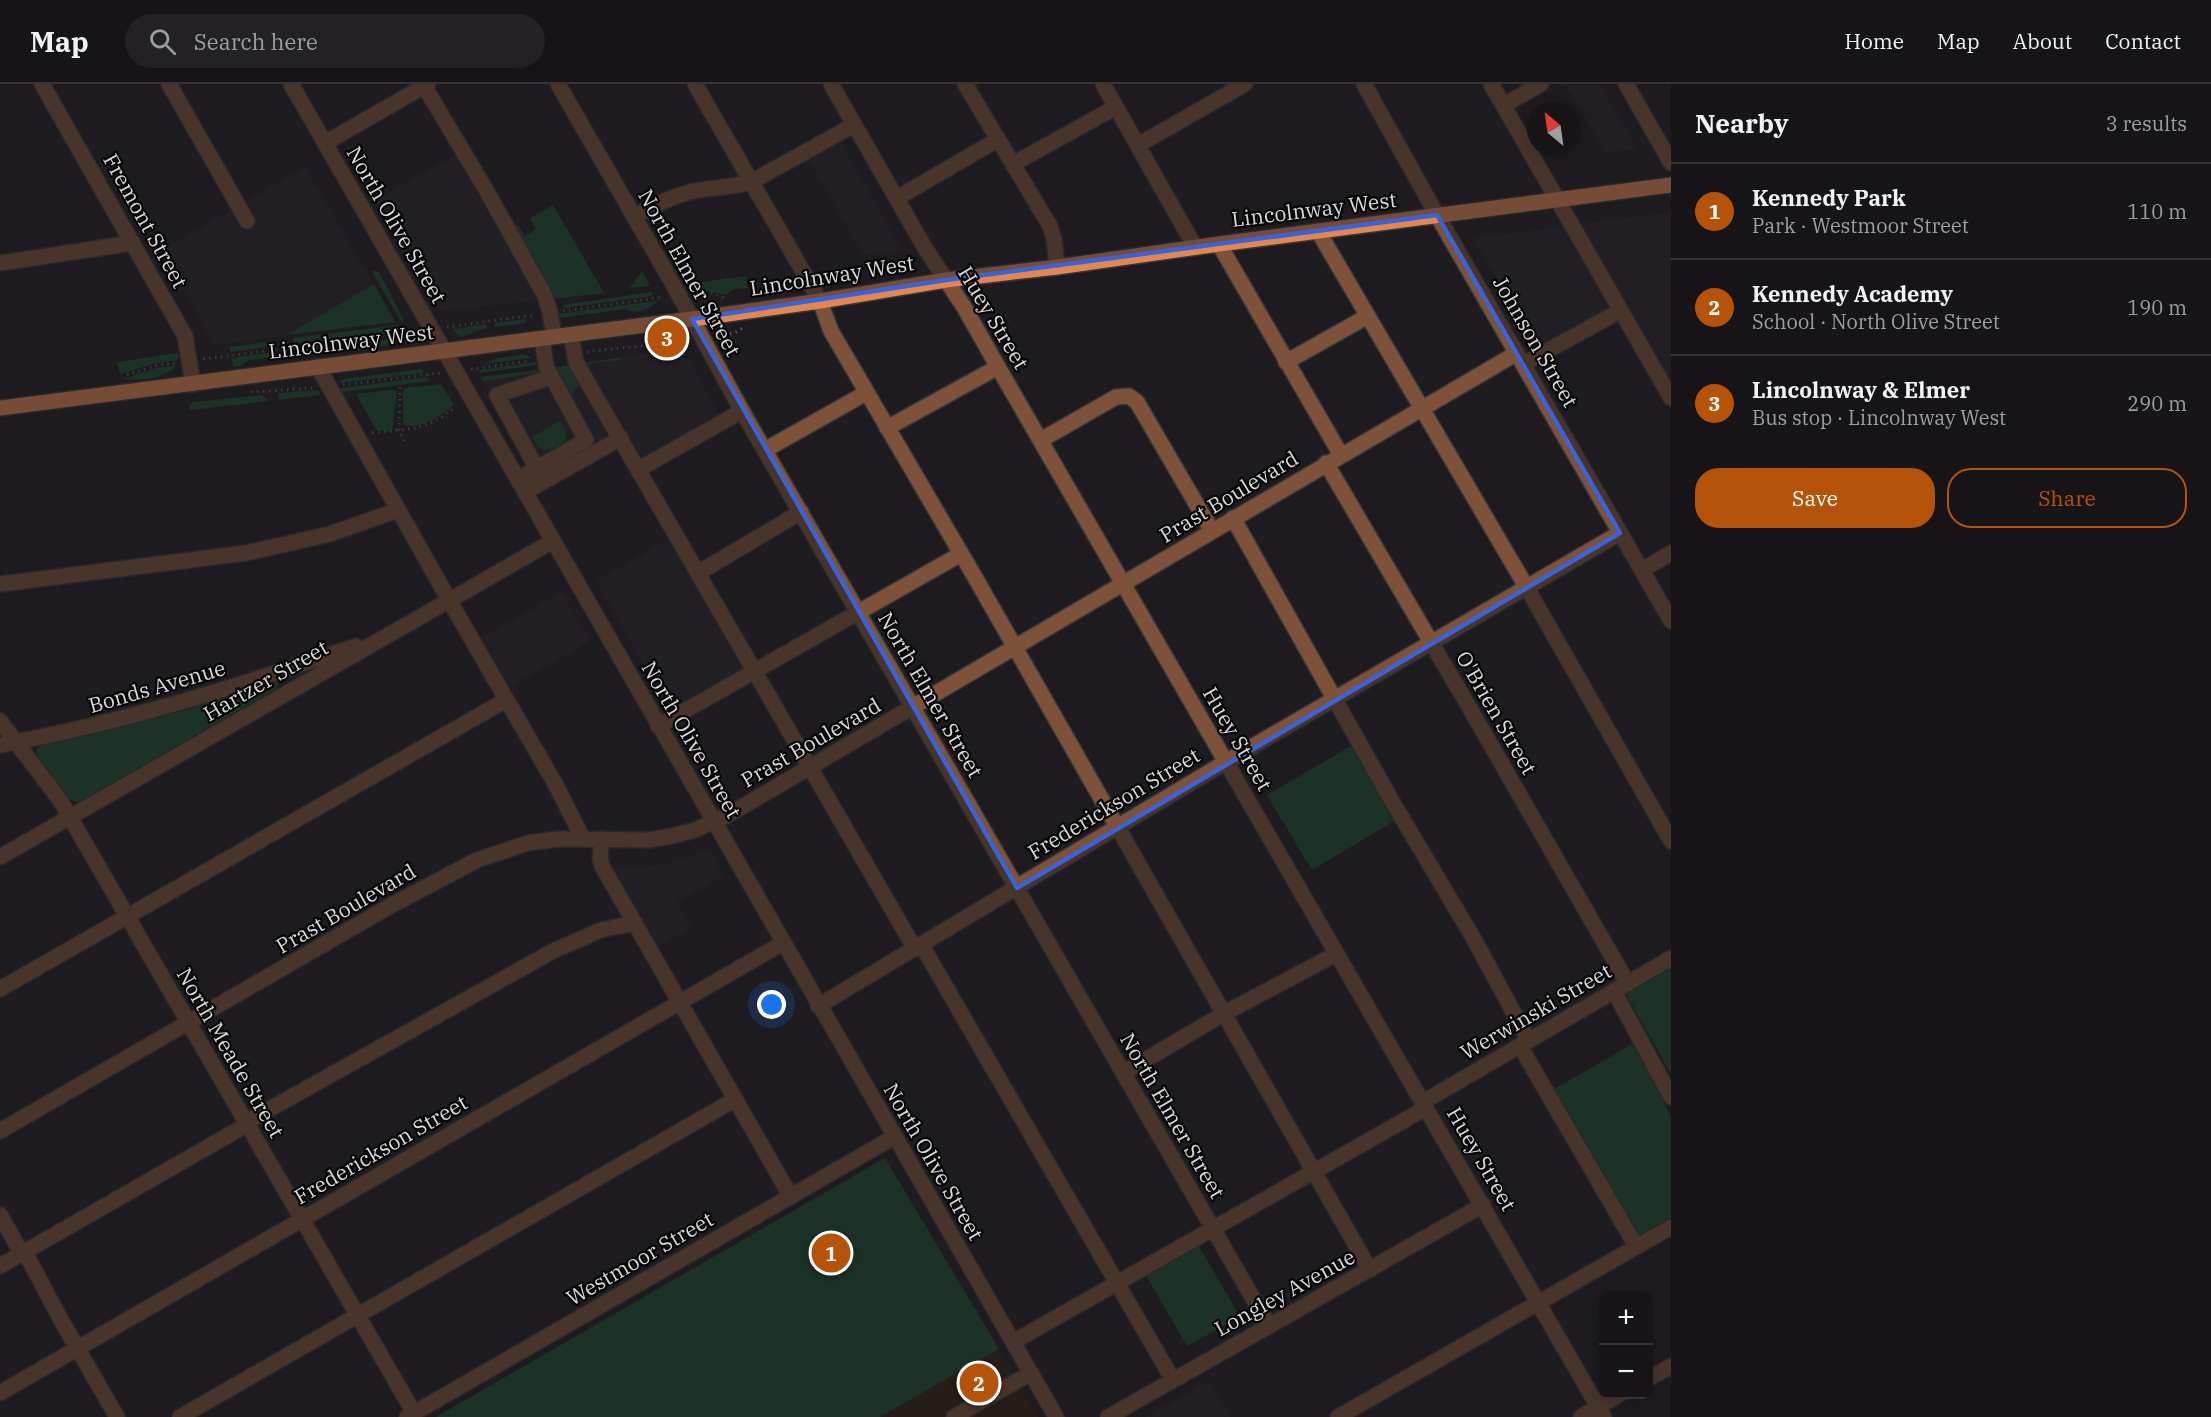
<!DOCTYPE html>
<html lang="en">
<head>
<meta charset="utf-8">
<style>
  :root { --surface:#161417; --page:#232124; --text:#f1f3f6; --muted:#9e9ea1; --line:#353336; --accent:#b45309 }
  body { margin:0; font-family:"IBM Plex Serif",serif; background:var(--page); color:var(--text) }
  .controls { position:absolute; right:18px; bottom:18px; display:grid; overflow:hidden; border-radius:12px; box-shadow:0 3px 15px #0003 }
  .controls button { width:54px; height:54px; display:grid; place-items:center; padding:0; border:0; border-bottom:2px solid var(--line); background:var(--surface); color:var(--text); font:30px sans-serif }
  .compass { position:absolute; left:1527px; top:18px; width:54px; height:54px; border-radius:50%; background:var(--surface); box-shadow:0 3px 15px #0003; rotate:331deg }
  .you { position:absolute; left:772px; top:921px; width:21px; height:21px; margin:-15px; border:4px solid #fff; border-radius:50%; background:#1a73e8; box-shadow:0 0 0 9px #1a73e833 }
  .badge { display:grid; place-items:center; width:39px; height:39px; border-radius:50%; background:var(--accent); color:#fff; font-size:20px; font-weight:700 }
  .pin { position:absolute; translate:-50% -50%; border:3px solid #fff; box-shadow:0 2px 6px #0006 }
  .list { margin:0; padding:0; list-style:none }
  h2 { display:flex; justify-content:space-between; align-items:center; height:78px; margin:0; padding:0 24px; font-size:26px }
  h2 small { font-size:20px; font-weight:400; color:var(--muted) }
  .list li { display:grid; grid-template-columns:39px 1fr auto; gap:18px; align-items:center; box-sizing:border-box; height:96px; padding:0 24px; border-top:2px solid var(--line) }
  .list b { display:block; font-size:22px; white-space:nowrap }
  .list p { margin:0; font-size:20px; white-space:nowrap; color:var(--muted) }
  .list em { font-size:20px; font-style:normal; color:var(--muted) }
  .actions { display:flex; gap:12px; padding:18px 24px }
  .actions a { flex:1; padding:14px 0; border:2px solid var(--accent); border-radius:24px; text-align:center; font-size:21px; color:var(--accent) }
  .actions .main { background:var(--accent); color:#fff }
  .icon { flex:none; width:33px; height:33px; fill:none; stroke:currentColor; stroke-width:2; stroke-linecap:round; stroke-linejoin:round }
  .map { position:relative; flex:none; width:1671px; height:1333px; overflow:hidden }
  header { display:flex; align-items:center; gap:36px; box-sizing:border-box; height:84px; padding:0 30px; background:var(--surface); border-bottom:2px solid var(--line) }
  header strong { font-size:28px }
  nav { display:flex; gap:33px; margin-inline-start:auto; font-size:21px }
  .search { width:420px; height:54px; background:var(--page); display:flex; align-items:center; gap:15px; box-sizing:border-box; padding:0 21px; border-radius:33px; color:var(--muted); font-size:22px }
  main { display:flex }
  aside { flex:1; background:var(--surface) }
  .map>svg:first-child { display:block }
</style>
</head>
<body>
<header>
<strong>Map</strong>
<div class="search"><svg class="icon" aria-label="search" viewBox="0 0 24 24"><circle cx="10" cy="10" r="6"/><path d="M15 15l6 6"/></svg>Search here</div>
<nav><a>Home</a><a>Map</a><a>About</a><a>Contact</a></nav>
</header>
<main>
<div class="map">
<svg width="1671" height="1333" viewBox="0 0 1671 1333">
  <rect width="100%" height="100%" fill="#1d1b1f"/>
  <g fill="#26222b">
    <path d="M1565,0H1599L1637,65L1605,69Z"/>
    <path d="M839,55L902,166L864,171L807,73Z"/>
    <path d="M458,69L543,216L440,227L374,117Z"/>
    <path d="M305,83L395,238L214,261L162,166Z"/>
    <path d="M1671,128V305L1575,140Z"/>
    <path d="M1569,142L1614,222L1538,265L1473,154Z"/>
    <path d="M682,264L722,334L640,381L581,279Z"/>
    <path d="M573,281L615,354L538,398L480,294Z"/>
    <path d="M673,453L751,584L672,629L596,497Z"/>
    <path d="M562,508L590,557L507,605L478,556Z"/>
    <path d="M709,766L724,792L677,818L691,843L654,865L606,782L643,783L664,780Z"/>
    <path d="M1209,1297L1230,1333H1145Z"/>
  </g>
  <path fill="#2e2014" d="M999,1265L1038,1333H880Z"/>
  <g fill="#1e4f31">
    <path d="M553,121L604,209L551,215L511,145L518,141L525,152L536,145L530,134Z"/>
    <path d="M371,186L379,188L404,237L400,236Z"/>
    <path d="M642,187L650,202L630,204Z"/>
    <path d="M746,192L748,204L734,205L726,211L698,205L696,199Z"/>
    <path d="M374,200L395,238L292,250V248Z"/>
    <path d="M652,208V212L564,224L563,221Z"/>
    <path d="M655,217L656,219C646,226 637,231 625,225L560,234L557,230Z"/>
    <path d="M526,235V239L494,243V239Z"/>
    <path d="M486,240L487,244C476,246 469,252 459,253L453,245Z"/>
    <path d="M397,241L401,247L356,254L294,259L293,254Z"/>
    <path d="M401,252L395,260L356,266L349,263L300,269L295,267L294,264L380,257Z"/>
    <path d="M275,257V262L231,268L230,263Z"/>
    <path d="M275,268L273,273L249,276L240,282L233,283L232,274Z"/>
    <path d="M179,269L178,276L156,279L120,290L117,278Z"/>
    <path d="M523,270L532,274L484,280L498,274Z"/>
    <path d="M619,274V276L592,279L587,282L617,332H599L580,300L570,312L555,287V283Z"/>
    <path d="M535,278L536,281L480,289V286Z"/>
    <path d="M176,281C166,295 140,297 123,295L156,284Z"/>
    <path d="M422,285L424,289L339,299L343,295Z"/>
    <path d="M537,286L538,289L483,297L481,293Z"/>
    <path d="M427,293L430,297L335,309L336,305Z"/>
    <path d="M441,300L454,321C440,332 422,346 403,341V307L405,304Z"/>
    <path d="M319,306L320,311L279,316L278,309Z"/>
    <path d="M393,306L397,308L392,348L376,346L356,310Z"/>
    <path d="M263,311L268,317L190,326L189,322L193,318Z"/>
    <path d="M560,337L565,346L566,356C556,366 551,368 538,363L532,353Z"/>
    <path d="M275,595L279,599L277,604L81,717L76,718L68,714L36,673L37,664L40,661Z"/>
    <path d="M1353,661L1396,736L1312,786L1267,711Z"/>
    <path d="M1671,882V990L1625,908Z"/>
    <path d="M1636,958L1671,1033V1134L1638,1153L1551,1007Z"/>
    <path d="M885,1074L999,1265L880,1333H436Z"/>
    <path d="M1196,1157L1240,1233L1187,1262L1144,1188Z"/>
  </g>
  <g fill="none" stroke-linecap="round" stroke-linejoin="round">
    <defs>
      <g id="minor">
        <path d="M42,0L185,252L193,300"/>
        <path d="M169,0L247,137"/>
        <path d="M291,0L1056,1333"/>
        <path d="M423,0L489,111L545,212L550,228L554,253"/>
        <path d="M558,0L674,202L742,327L1269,1242"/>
        <path d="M695,0L820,217L831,247L976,495L1370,1186"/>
        <path d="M831,0L925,164L964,223L998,283L1604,1333"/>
        <path d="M965,0L1050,142L1054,155L1057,183"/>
        <path d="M1103,0L1195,163"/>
        <path d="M1364,0L1437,131L1671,537"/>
        <path d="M1491,0L1671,314"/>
        <path d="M1626,0L1671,79"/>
        <path d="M1504,21L1541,0"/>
        <path d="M325,59L428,0"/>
        <path d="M1138,61L1245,0"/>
        <path d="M1013,80L1116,23"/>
        <path d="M897,114L997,56"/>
        <path d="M634,133C652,122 670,113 690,108C710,103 731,104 751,98L854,41"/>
        <path d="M1318,147L1527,504L1671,757"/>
        <path d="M1219,160L1341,371"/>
        <path d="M0,179L133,159"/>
        <path d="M571,251L576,278L581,287L915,865"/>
        <path d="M1286,278L1368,232"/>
        <path d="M1523,280L1620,227"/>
        <path d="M318,283L449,516L557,703L583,755"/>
        <path d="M887,344L998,283"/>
        <path d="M1041,356L1116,313L1129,312L1137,318L1212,447"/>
        <path d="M765,366L866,309"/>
        <path d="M1326,379L1472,628L1628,900"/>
        <path d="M537,385L497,311L551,293"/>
        <path d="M639,385L742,327"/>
        <path d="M518,395L586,356L546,282L542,254"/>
        <path d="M525,408L621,354"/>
        <path d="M1233,434L1389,712L1475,857L1529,957"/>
        <path d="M1642,486L1671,469"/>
        <path d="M698,489L801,428"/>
        <path d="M0,500L246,469L330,450L398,426"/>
        <path d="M0,637L60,716L414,1329"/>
        <path d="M658,642L961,470"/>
        <path d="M0,661C122,639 239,602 356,562"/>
        <path d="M602,755L600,774L602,782L791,1113"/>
        <path d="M0,773L553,457"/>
        <path d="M921,860L1173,1296"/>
        <path d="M0,905L506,616"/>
        <path d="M1614,907L1671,1013"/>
        <path d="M818,922L1226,678L1620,449"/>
        <path d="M1520,962L1636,1162"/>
        <path d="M1123,989L1225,929L1336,870"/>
        <path d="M1423,1018L1671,874"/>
        <path d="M0,1047L392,821L477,776L528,759L557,755L649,756L672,752L695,746L728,731L1517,269"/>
        <path d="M0,1131L18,1163L27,1172L61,1236L117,1333"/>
        <path d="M0,1182L241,1044L252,1035L553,867L601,846L635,839"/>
        <path d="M1013,1258L1426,1024"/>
        <path d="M1648,1295L1671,1282"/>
        <path d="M0,1309L783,859"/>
        <path d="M180,1333L734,1016"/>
        <path d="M407,1333L894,1053"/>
        <path d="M954,1333L1031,1289"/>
        <path d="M1108,1333L1483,1121"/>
        <path d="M1338,1333L1671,1143"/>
        <path d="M1581,1333L1620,1310"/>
      </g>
      <path id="major" d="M0,324L692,235L820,217L946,196L1057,183L1219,160L1671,101"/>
    </defs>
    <use href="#minor" stroke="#373639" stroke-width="18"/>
    <use href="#major" stroke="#373639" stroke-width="18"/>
    <g stroke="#5d5c5f" stroke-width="3" stroke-dasharray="1.5 4.5" stroke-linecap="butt">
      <path d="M693,208L712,209L727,215"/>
      <path d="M563,227L663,213"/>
      <path d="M447,243L535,231"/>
      <path d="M718,252L734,249L745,243"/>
      <path d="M587,268C621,263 654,262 688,257"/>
      <path d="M203,275L417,248"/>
      <path d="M471,285L530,277"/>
      <path d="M127,291L157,281L176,279"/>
      <path d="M343,301L441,289"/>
      <path d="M400,303L399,348L405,358"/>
      <path d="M251,308L313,304"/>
      <path d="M372,349C408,344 427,348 456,322"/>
    </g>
    <use href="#minor" stroke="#7e523a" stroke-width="15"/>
    <use href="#major" stroke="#e38752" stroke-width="15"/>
  </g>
  <path d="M0 0H1671V1333H0ZM1437,131L1620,449L1017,804L692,235L946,196Z" fill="#1d1b1f" fill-opacity=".55" fill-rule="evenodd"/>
  <path fill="none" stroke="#3963d8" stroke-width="4.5" stroke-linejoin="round" d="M1437,131L1620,449L1017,804L692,235L946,196Z"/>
  <g text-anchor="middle" stroke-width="4.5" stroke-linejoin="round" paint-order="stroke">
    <g font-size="21" fill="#dad9db" stroke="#070607">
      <text transform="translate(1314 126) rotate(-7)" y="7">Lincolnway West</text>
      <text transform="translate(145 137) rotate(61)" y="7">Fremont Street</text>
      <text transform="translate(396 141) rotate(60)" y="7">North Olive Street</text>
      <text transform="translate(689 189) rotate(61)" y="7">North Elmer Street</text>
      <text transform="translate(832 192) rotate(-9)" y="7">Lincolnway West</text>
      <text transform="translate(993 234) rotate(59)" y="7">Huey Street</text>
      <text transform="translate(351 258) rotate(-7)" y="7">Lincolnway West</text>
      <text transform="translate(1535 258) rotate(60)" y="7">Johnson Street</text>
      <text transform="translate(1229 413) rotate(-31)" y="7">Prast Boulevard</text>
      <text transform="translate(266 597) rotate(-30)" y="7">Hartzer Street</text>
      <text transform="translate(157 603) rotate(-16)" y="7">Bonds Avenue</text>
      <text transform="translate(930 611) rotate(60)" y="7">North Elmer Street</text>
      <text transform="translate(1496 629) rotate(60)" y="7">O'Brien Street</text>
      <text transform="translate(1237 655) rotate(60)" y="7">Huey Street</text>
      <text transform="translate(691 656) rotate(60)" y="7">North Olive Street</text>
      <text transform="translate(811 659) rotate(-30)" y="7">Prast Boulevard</text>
      <text transform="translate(1114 720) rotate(-31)" y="7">Frederickson Street</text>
      <text transform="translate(346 825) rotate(-30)" y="7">Prast Boulevard</text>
      <text transform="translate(1536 928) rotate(-30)" y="7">Werwinski Street</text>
      <text transform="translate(230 969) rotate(60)" y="7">North Meade Street</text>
      <text transform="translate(1172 1032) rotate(60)" y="7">North Elmer Street</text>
      <text transform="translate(381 1066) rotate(-30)" y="7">Frederickson Street</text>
      <text transform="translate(1481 1075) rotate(60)" y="7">Huey Street</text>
      <text transform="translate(933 1078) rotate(60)" y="7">North Olive Street</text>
      <text transform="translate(640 1175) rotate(-30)" y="7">Westmoor Street</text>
      <text transform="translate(1285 1209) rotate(-29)" y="7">Longley Avenue</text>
    </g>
  </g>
</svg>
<div class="controls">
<button>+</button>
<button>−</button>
</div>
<svg class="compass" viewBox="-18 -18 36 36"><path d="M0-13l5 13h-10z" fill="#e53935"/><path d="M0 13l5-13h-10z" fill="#9e9ea1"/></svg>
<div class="you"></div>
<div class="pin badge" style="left:831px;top:1169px">1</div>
<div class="pin badge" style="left:979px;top:1299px">2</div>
<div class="pin badge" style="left:667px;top:254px">3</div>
</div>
<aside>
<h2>Nearby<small>3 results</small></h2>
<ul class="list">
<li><span class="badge">1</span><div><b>Kennedy Park</b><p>Park · Westmoor Street</p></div><em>110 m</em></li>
<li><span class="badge">2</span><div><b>Kennedy Academy</b><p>School · North Olive Street</p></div><em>190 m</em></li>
<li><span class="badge">3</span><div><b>Lincolnway &amp; Elmer</b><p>Bus stop · Lincolnway West</p></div><em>290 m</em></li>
</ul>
<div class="actions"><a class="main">Save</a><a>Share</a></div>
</aside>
</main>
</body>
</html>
